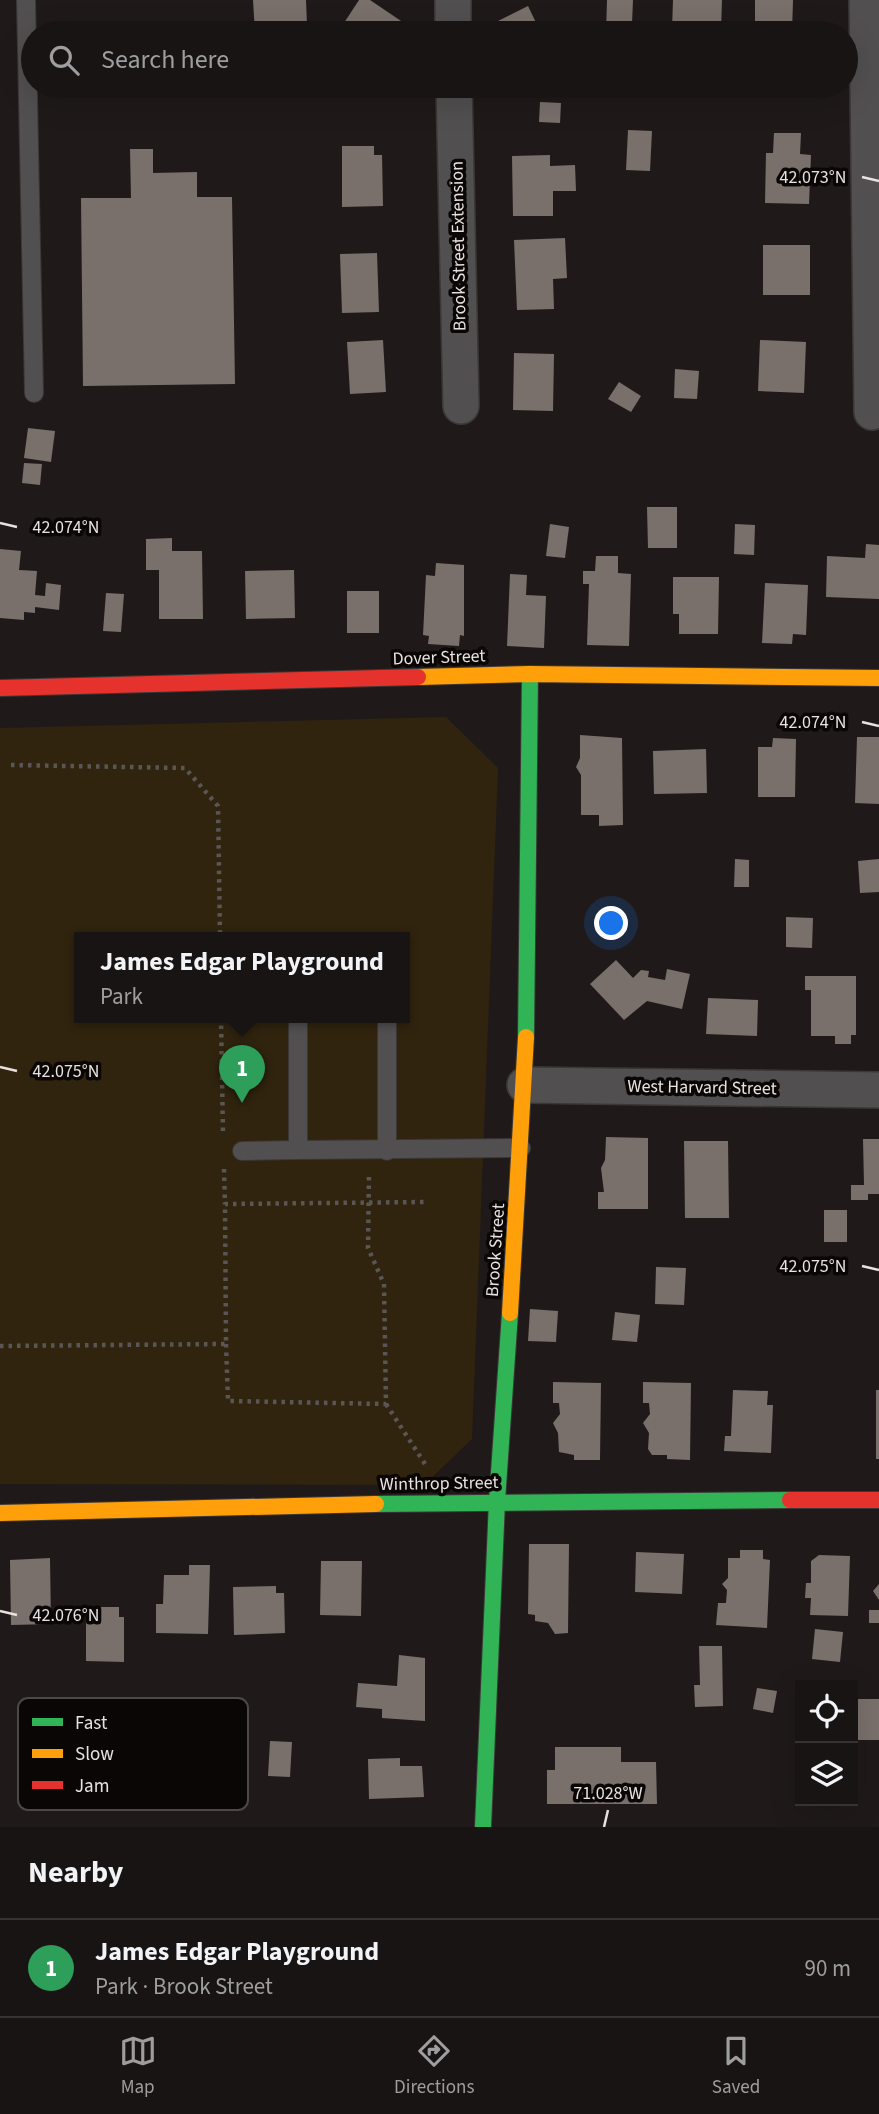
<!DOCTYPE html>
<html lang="en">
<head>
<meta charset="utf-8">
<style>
  :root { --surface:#171413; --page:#201d1c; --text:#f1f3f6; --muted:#9e9ea0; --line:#363333; --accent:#a19b9a }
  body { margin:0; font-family:"Source Sans 3",sans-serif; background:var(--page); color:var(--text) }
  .controls { position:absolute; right:21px; bottom:21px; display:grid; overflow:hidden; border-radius:0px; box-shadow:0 7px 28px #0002 }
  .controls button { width:63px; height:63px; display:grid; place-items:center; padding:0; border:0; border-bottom:2px solid var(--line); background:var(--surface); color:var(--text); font:35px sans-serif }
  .you { position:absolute; left:612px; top:924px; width:24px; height:24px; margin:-18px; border:5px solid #fff; border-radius:50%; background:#1a73e8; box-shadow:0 0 0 10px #1a73e833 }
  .badge { display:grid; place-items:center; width:46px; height:46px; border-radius:50%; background:var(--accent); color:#fff; font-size:23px; font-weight:700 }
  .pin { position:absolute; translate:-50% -58px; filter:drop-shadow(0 2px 4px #0008) }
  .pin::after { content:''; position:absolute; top:37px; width:24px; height:21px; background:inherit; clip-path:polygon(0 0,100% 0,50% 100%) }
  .popup { position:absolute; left:74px; top:932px; width:336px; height:91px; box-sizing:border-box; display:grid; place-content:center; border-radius:0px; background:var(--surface); filter:drop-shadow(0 2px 5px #0005); font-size:23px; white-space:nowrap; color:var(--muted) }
  .popup b { font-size:26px; color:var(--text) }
  .popup::after { content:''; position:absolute; left:50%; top:100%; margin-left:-14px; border:14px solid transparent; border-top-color:var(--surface) }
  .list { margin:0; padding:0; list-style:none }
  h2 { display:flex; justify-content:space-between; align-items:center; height:91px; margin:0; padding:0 28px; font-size:30px }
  h2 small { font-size:23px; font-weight:400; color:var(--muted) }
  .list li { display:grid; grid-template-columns:46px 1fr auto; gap:21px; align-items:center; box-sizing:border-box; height:98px; padding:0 28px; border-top:2px solid var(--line) }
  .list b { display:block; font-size:26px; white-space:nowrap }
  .list p { margin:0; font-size:23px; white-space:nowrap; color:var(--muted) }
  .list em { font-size:23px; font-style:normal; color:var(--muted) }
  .icon { flex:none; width:38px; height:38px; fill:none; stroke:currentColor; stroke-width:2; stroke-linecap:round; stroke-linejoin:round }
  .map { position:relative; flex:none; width:879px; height:1827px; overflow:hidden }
  .search { position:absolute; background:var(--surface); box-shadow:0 7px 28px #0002; left:21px; right:21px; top:21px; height:77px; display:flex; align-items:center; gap:18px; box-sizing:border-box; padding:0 24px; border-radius:38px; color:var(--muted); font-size:26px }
  .sheet { height:189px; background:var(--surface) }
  nav { display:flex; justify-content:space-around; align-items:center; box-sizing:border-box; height:98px; border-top:2px solid var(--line); background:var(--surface); font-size:19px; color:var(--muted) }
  nav a { display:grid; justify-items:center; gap:4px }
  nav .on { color:var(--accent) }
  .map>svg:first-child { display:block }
</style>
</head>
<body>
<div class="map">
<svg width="879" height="1827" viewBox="0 0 879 1827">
  <rect width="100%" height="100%" fill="#1f1a19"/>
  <path fill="#30240e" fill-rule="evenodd" d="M446,717L498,768L472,1439L424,1485L0,1484V728ZM79,937H405V1017H79Z"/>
  <g fill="#79706c">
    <path d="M253,0H306L307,25L289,26V33H255Z"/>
    <path d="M359,0H370L407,25L402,33H353L342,26Z"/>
    <path d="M607,0H633L632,24H625V32H606Z"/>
    <path d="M673,0H722L721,31L672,29Z"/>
    <path d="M755,0H793L792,33H755Z"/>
    <path d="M528,6L541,33H494L490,25Z"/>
    <path d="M540,102L561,103L560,123L539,122Z"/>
    <path d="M628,130L652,131L650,171L626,170Z"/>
    <path d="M774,133H801L800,154L811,155L809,204L765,203L766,153H773Z"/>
    <path d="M342,146H374V155H382L383,206L342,207Z"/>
    <path d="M130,149H153V173L197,172V197H232L235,384L83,386L81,198H131Z"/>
    <path d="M550,155V166L575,165L576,191H553V216H513L512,156Z"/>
    <path d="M565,238L567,278L553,279L554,309L517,310L514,240Z"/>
    <rect x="763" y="245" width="47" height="50"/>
    <path d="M377,253L379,312L342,313L340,254Z"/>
    <path d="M383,340L386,392L350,394L347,342Z"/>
    <path d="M760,340L806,342L804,393L758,391Z"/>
    <path d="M514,353L554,354L553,411L513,410Z"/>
    <path d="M675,369L699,371L697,399L674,398Z"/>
    <path d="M619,382L641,396L631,412L608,399Z"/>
    <path d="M28,428L55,431L51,462L24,458Z"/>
    <path d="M24,463L42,464L40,485L22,483Z"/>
    <path d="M647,507H677V548H648Z"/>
    <path d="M550,524L569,527L565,558L546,556Z"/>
    <path d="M735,524L755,525L754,555L734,554Z"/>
    <path d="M172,538V551H202L203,619H159V570H146V539Z"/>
    <path d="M866,544L879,545V599L826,597L827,556L865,558Z"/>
    <path d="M0,549L21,551L19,570L37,571L35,595L45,596L46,583L61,585L59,610L35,607V613L24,612V620L0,618Z"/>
    <path d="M596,556H618V573L631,574L629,646L587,645L589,584H583V571H595Z"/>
    <path d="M436,563L464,565V636L460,635L459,646L428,644L429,636L423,635L426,575L435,576Z"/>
    <path d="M294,570L295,618L246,619L245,571Z"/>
    <path d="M510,574L527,575L526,595L546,596L544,648L507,646Z"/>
    <path d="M673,577H719L718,634H679V614H673Z"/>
    <path d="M765,583L808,585L806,635L793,634L792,644L762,643Z"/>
    <rect x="347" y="591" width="32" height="42"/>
    <path d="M106,593L124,594L121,632L103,631Z"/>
    <path d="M580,735L622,738L623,825L599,826V815H581V775L576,767L580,758Z"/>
    <path d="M857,737H879V804L855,803Z"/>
    <path d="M773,738L796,739L795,797H758V747H772Z"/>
    <path d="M706,749L707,793L654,794L653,751Z"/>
    <path d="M735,859L749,860V887H734Z"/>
    <path d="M879,859V892L860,893L858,861Z"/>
    <path d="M786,917L813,918L812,948L786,947Z"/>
    <path d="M616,960L633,978L641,970L649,971L648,977L665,980L667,969L690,974L682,1009L647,1001L624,1020L590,984Z"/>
    <path d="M805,976H856V1035H851V1044H835V1036H811V990H805Z"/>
    <path d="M708,998L758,1000L757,1036L706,1034Z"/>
    <path d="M606,1137L648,1138V1209H598V1192H604L601,1168L605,1160Z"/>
    <path d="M863,1139H879V1194H868V1200H851V1185H864Z"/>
    <path d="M684,1141H728L729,1218H685Z"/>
    <rect x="824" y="1210" width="23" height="32"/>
    <path d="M656,1267L686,1268L684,1305L655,1304Z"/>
    <path d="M530,1309L558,1311L556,1342L528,1341Z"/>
    <path d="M615,1312L640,1315L637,1342L612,1340Z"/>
    <path d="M553,1382L601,1383L600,1460H574V1455L559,1452L558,1433L553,1423L560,1414L559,1403H553Z"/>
    <path d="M643,1382L691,1383L690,1460L667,1459V1455H652L648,1449L649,1433L643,1423L650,1414L649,1403H643Z"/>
    <path d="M733,1390L768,1391L767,1405H773L771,1453L724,1451L725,1436H731Z"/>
    <rect x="876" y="1390" width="3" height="69"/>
    <path d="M529,1544H569L568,1633L555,1634L548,1623L535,1621V1615L528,1614Z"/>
    <path d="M740,1550H763V1559L770,1560L767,1628L716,1625L718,1603H726L727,1590L722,1584L728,1578V1558H740Z"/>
    <path d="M636,1552L684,1554L682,1594L635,1592Z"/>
    <path d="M819,1555L850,1556L848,1616L810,1615L811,1598H805L806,1583H811V1561Z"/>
    <path d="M50,1558L51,1624L11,1625L10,1560Z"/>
    <path d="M321,1561H362L361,1616L320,1615Z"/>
    <path d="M189,1565H210L208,1634L156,1633V1604H163L164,1575H189Z"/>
    <path d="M879,1584V1600L873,1591Z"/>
    <path d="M276,1586V1593H284L285,1633L234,1635L233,1587Z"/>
    <path d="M86,1607H119V1617H124V1662L86,1661Z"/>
    <rect x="869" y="1610" width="10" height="13"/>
    <path d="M815,1629L843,1632L840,1662L812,1659Z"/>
    <path d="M699,1646H722L723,1706L695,1707L694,1685H700Z"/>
    <path d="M399,1655L425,1658V1721L382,1718V1709L356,1707L358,1683L397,1686Z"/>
    <path d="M757,1688L777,1691L773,1713L753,1709Z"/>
    <rect x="853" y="1699" width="26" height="41"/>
    <path d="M270,1741L292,1742L290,1777L268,1776Z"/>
    <path d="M555,1747H621V1762H656L657,1804H547V1770H555Z"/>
    <path d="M400,1758V1766H422L424,1797L369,1799L368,1759Z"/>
  </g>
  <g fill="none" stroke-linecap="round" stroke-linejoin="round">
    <defs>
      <g id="lane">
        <path d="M26,0L34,393"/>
        <path d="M298,1017V1150L521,1148"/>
        <path d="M242,1151L298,1150"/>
        <path d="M387,1151V1017"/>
      </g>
      <g id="street">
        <path d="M453,0V33"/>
        <path d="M867,0L872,412"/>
        <path d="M454,86L461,406"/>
        <path d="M525,1085L879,1090"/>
      </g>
      <g id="fast">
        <path d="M526,1037L530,674"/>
        <path d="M376,1504L790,1500"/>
        <path d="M483,1827L497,1501L510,1313"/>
      </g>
      <g id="slow">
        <path d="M418,677L530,674L879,678"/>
        <path d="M510,1313L526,1037"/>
        <path d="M0,1513L376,1504"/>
      </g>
      <g id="jam">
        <path d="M0,688L418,677"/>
        <path d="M790,1500H879"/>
      </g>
    </defs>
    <use href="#lane" stroke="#3a3736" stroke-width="20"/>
    <use href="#street" stroke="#3a3736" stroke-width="38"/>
    <use href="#fast" stroke="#3a3736" stroke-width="18"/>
    <use href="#slow" stroke="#3a3736" stroke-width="18"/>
    <use href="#jam" stroke="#3a3736" stroke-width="18"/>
    <g stroke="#595655" stroke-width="4.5" stroke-dasharray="3.5 5" stroke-linecap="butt">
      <path d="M11,765L185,768L218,806L220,937"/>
      <path d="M221,1017L223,1135"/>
      <path d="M224,1169L225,1204"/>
      <path d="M226,1344L228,1401L386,1404L384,1284L368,1248L369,1172"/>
      <path d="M0,1346L226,1344L225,1204L424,1202"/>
      <path d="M386,1404L425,1464"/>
    </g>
    <use href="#lane" stroke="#514f4f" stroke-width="18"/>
    <use href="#street" stroke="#514f4f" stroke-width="35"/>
    <use href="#fast" stroke="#30b455" stroke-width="16"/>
    <use href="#slow" stroke="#ff9f0a" stroke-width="16"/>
    <use href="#jam" stroke="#e5322d" stroke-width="16"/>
  </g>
  <path fill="none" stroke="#e7e1df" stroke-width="2.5" d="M862,177L879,181M0,523L17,527M862,722L879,726M0,1067L17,1071M862,1266L879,1270M0,1611L17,1615M604,1827L608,1810"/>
  <g text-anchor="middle" stroke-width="7" stroke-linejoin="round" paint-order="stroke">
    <g font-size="18" fill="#e7e1df" stroke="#090605">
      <text transform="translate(458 246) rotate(-91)" y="6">Brook Street Extension</text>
      <text transform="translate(439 657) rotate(-2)" y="6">Dover Street</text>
      <text transform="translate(702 1087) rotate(1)" y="6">West Harvard Street</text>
      <text transform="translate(495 1250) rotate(-86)" y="6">Brook Street</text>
      <text transform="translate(439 1483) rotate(-1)" y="6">Winthrop Street</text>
    </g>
  </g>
  <rect x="18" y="1698" width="230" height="112" rx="10" fill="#090605" stroke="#4c4846" stroke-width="2"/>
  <rect x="32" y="1718" width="31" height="8" fill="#30b455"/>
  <rect x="32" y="1749" width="31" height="9" fill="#ff9f0a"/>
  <rect x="32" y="1781" width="31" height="8" fill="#e5322d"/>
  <g font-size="19" fill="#e7e1df">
    <text x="75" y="1729">Fast</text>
    <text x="75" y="1760">Slow</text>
    <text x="75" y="1792">Jam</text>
  </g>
  <g font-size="18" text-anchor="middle" fill="#e7e1df" stroke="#090605" stroke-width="7" stroke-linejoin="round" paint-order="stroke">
    <text x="813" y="183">42.073°N</text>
    <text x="66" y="533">42.074°N</text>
    <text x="813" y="728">42.074°N</text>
    <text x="66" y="1077">42.075°N</text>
    <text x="813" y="1272">42.075°N</text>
    <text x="66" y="1621">42.076°N</text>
    <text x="608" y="1799">71.028°W</text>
  </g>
</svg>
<div class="controls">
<button><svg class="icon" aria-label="locate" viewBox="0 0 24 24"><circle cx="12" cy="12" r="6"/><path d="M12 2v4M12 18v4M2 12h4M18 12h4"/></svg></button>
<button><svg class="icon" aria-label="layers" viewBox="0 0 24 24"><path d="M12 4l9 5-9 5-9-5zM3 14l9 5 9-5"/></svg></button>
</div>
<div class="you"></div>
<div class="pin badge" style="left:242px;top:1103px;background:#2e9e5b">1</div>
<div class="popup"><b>James Edgar Playground</b>Park</div>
<div class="search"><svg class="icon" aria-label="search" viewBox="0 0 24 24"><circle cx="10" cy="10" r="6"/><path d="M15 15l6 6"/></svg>Search here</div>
</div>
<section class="sheet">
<h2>Nearby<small></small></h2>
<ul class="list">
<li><span class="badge" style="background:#2e9e5b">1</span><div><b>James Edgar Playground</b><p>Park · Brook Street</p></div><em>90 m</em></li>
</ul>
</section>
<nav>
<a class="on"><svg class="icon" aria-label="map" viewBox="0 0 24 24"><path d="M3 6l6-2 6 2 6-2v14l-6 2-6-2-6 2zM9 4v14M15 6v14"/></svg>Map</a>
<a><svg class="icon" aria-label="directions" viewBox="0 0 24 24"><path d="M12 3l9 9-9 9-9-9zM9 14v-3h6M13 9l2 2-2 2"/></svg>Directions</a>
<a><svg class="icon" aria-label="saved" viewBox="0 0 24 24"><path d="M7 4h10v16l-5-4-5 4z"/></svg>Saved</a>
</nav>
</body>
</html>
